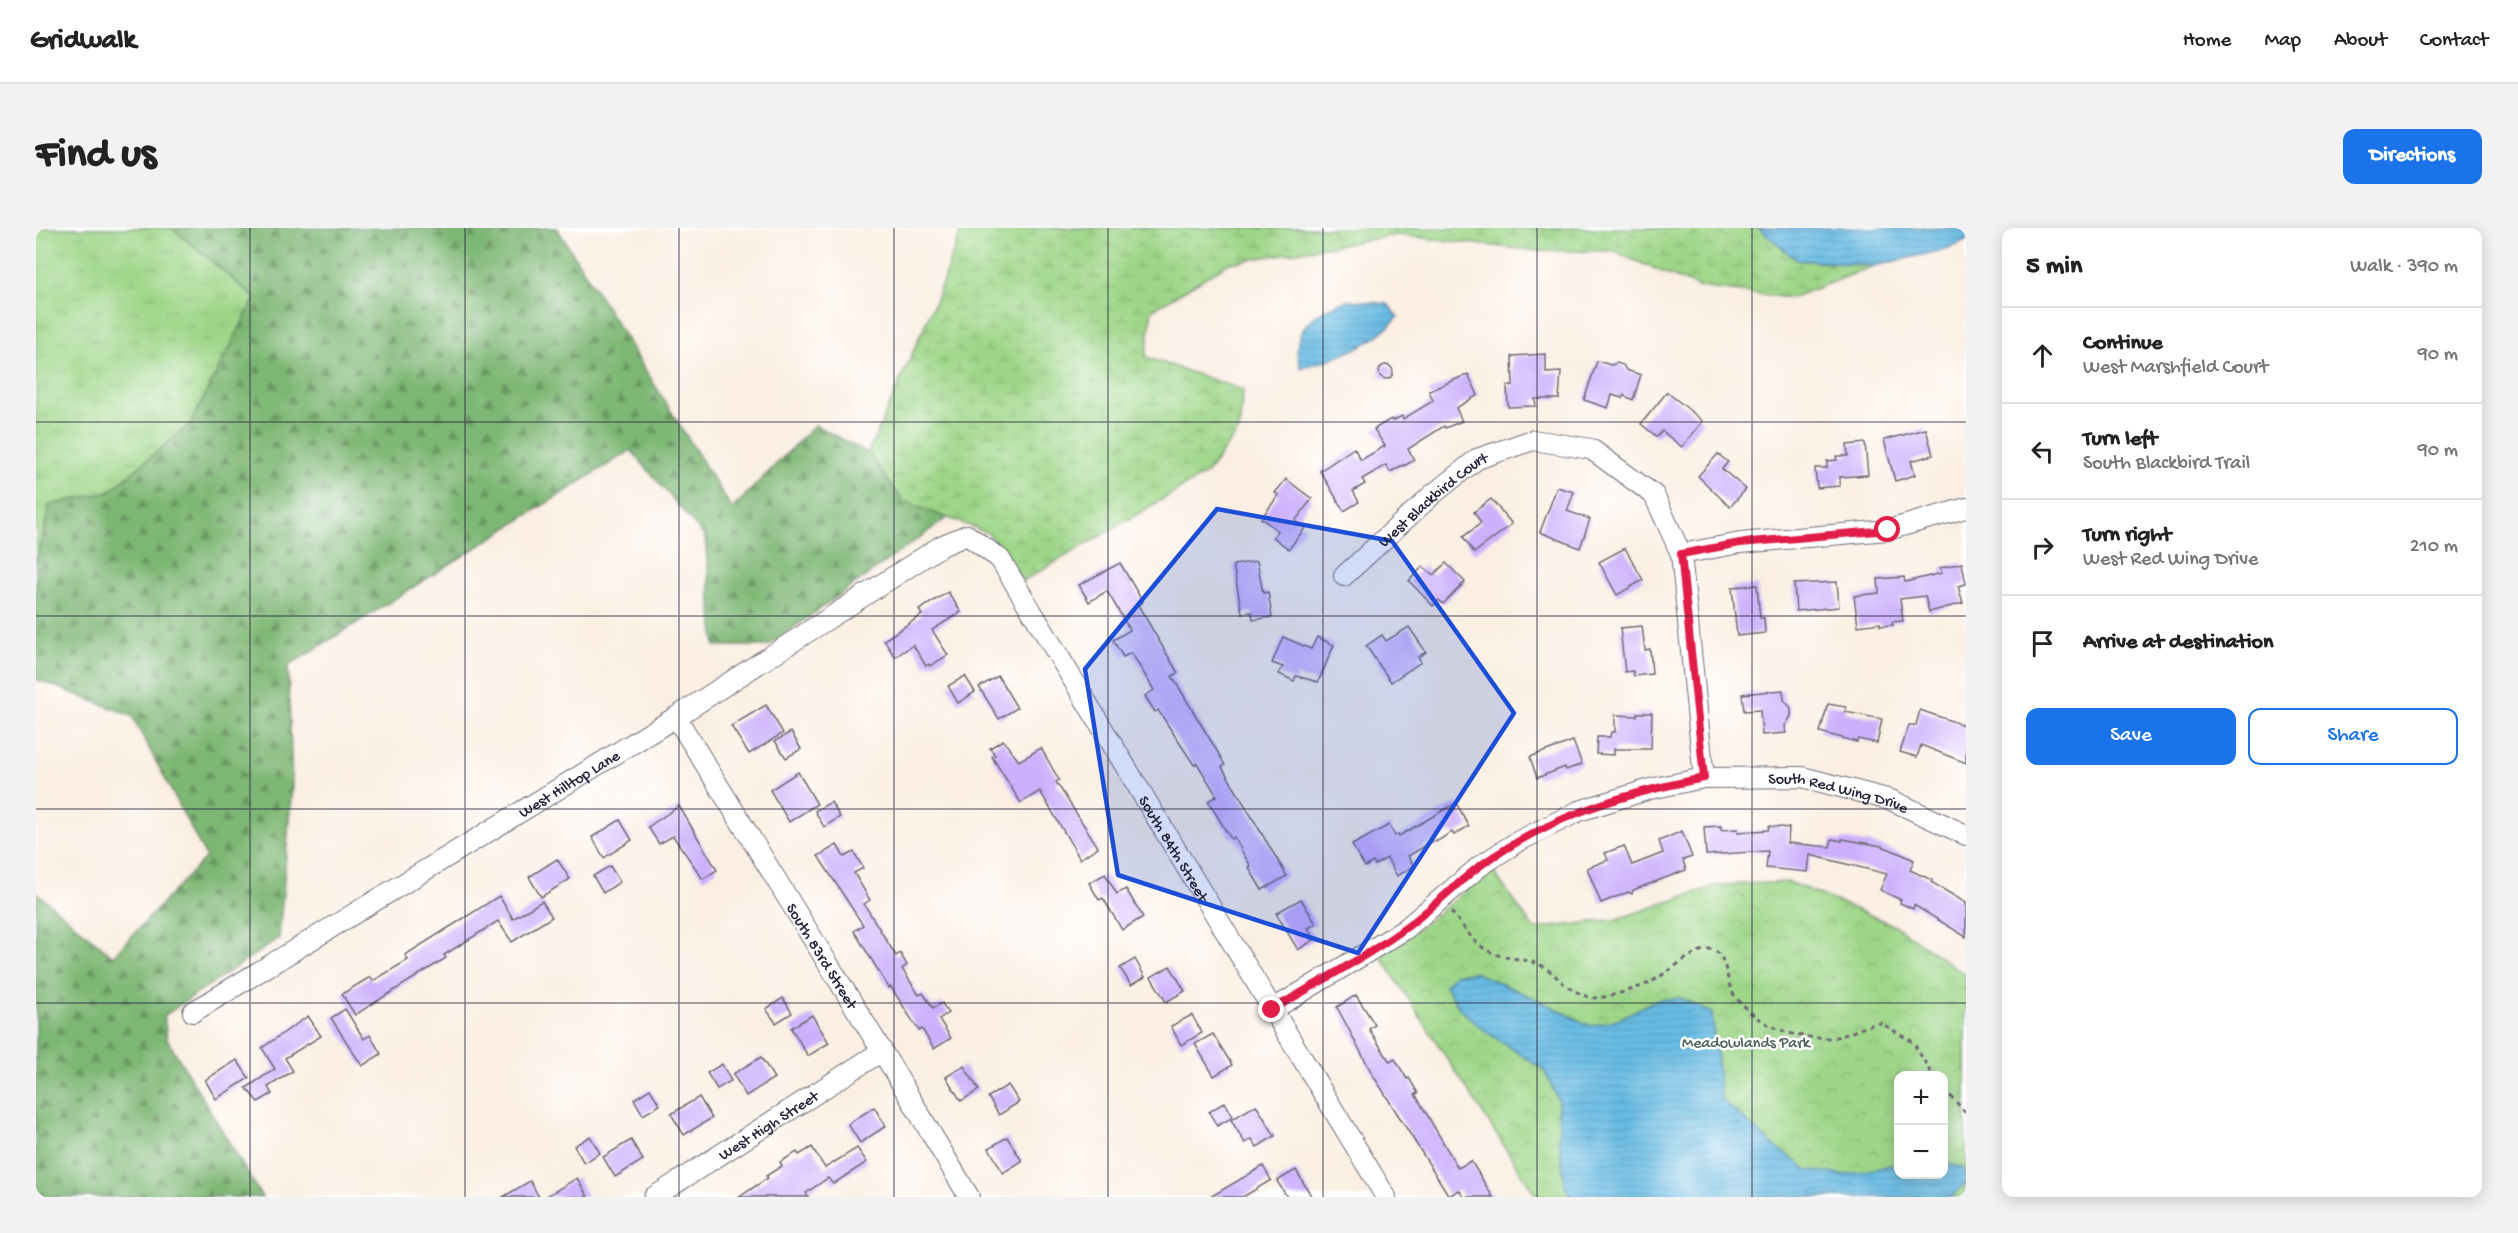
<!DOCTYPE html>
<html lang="en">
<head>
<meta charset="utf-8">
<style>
  :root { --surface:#fff; --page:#f2f2f2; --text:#222; --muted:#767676; --line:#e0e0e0; --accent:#1a73e8 }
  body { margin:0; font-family:"Gochi Hand",sans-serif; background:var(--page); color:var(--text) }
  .controls { position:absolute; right:18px; bottom:18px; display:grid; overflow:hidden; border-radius:12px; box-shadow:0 3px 15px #0003 }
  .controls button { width:54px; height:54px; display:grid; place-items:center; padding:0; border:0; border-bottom:2px solid var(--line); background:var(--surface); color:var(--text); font:30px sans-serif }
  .stop { position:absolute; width:18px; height:18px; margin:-14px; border:4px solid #e11d48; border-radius:50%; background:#fff }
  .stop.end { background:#e11d48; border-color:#fff; box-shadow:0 2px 6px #0008 }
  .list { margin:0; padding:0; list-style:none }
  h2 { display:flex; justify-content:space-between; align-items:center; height:78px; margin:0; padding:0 24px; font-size:26px }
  h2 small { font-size:20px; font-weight:400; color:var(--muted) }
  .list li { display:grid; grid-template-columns:39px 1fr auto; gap:18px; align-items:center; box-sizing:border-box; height:96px; padding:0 24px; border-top:2px solid var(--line) }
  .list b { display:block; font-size:22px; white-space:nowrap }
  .list p { margin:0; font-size:20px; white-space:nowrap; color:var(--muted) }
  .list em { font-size:20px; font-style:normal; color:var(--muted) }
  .actions { display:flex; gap:12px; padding:18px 24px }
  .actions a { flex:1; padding:14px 0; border:2px solid var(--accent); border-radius:12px; text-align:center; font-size:21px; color:var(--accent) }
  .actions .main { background:var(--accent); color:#fff }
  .icon { flex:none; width:33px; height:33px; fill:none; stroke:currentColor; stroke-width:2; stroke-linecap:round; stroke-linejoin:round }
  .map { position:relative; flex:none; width:1930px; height:969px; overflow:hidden; border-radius:12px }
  header { display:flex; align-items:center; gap:36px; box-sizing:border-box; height:84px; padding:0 30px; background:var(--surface); border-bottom:2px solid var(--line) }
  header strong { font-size:28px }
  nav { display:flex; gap:33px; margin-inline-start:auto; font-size:21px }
  .intro { display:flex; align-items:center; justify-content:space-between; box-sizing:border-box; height:144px; padding:0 36px }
  h1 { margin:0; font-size:42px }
  .button { padding:15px 27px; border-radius:12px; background:var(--accent); color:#fff; font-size:21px; font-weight:700 }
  main { display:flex; gap:36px; padding:0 36px }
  aside { flex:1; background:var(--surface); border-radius:12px; box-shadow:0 3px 15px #0003 }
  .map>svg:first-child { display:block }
</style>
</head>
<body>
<header>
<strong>Gridwalk</strong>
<nav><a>Home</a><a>Map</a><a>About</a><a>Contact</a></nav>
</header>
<div class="intro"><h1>Find us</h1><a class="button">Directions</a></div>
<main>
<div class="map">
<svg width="1930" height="969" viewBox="0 0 1930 969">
  <defs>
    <pattern id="grass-tufts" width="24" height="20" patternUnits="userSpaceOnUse" patternTransform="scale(1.5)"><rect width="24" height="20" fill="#9ed688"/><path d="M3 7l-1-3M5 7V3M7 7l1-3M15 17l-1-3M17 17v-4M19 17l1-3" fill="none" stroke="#88b776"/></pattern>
    <pattern id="forest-firs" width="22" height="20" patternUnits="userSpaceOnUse" patternTransform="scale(1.5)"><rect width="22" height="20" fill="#7eb774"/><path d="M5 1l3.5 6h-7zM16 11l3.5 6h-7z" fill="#679460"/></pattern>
    <pattern id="wetland-marsh" width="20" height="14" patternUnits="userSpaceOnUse" patternTransform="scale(1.5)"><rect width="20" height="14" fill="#9ed688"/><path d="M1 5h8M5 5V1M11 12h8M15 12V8" fill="none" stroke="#88b776"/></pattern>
    <pattern id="park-crowns" width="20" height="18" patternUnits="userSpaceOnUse" patternTransform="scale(1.5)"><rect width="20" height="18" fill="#9ed688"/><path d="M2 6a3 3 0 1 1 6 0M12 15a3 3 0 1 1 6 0" fill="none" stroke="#88b776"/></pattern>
    <pattern id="water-rules" width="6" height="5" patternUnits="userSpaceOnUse" patternTransform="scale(1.5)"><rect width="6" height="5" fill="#67bbe3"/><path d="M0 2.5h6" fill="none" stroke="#59a0c4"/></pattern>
  </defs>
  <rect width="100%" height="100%" fill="#fff"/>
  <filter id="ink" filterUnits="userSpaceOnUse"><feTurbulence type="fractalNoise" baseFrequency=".0167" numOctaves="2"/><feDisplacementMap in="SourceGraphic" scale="12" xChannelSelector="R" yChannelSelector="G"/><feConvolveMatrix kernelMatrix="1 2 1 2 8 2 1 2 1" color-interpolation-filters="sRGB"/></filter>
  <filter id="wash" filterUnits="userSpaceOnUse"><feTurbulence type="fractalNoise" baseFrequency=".008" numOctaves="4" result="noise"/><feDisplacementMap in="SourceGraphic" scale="24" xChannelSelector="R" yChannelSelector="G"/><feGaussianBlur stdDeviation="1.35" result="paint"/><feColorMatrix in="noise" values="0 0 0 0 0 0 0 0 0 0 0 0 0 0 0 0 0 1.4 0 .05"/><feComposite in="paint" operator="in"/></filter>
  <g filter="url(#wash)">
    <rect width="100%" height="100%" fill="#faefe2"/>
    <path fill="url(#grass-tufts)" stroke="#607c62" stroke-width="1.5" d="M0,0H136L220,70L154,196L73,264L14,277L0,333Z"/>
    <path fill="url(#forest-firs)" stroke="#506c58" stroke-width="1.5" d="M136,0H521L696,281L779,197L832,225L867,273L911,290L732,418H679L669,309L595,222L252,438L256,558L243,710L128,788L131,811L226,969H0V664L77,728L170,629L96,488L0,451V333L14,277L73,264L154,196L219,70Z"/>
    <path fill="url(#wetland-marsh)" stroke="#607c62" stroke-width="1.5" d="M926,0H1723L1762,32L1838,38L1755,70L1662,59L1576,23H1502L1361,7L1193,35L1116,82L1110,129L1207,162L1203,202L1170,246L987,353L952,305L867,273L832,225L899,74Z"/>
    <path fill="url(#park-crowns)" stroke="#607c62" stroke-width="1.5" fill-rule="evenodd" d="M1456,642L1498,701L1581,691L1682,657L1753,654L1858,697L1930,747V969H1501L1344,727L1379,703ZM1862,848H1908V946H1862Z"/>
    <g fill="url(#water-rules)" stroke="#446e8f" stroke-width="1.5">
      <path d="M1723,0H1930V13L1912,21L1838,38L1761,32Z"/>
      <path d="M1313,72L1352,76L1362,89C1337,118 1301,130 1265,140C1264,134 1261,127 1261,121C1263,93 1289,79 1313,72Z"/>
      <path d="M1438,744L1503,772L1554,798L1583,791L1620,772L1645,770L1676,785L1685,871L1737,917L1772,942L1810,947L1862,936V946H1908V936L1926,939L1930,947V955L1915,969H1535L1529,957L1523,911L1522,872L1508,842L1449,803L1423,780L1409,757L1419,746Z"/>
    </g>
    <g id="blocks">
      <g fill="#ccb0fc">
        <path d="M1510,126V145L1525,144L1523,171H1499L1500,178L1472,179L1471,158H1477L1476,128Z"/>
        <path d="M1561,133L1575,137L1581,135L1587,137L1590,142L1605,147L1597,172L1587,167L1586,170L1576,167L1572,180L1548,172Z"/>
        <circle cx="1350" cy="144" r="7"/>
        <path d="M1432,146L1442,167L1420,180L1426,193L1409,200L1408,198L1372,221L1378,232L1368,238L1367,237L1354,244L1350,237L1326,251L1329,256L1317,263L1323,274L1308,283L1284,243L1318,220L1325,232L1349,218L1338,201L1355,191L1356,193L1366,188L1367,191L1397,173L1393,163Z"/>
        <path d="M1631,164L1667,193L1646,219L1626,203L1621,209L1605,196Z"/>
        <path d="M1890,201L1897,227L1875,233L1879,247L1859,253L1848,212Z"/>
        <path d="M1829,215L1832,247L1804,249V258L1781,260L1779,240H1791V233L1801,232L1800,228H1812L1811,217Z"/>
        <path d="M1682,226L1692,234L1686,241L1710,261L1694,279L1662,248Z"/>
        <path d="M1250,251L1276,271L1259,293L1269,300L1253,321L1237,309L1242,303L1225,290L1243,267L1239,265Z"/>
        <path d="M1521,259L1538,264L1531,283L1554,291L1544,320L1504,304Z"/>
        <path d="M1455,271L1476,296L1438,325L1427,309L1445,295L1438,284Z"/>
        <path d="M1589,320L1607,352L1581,367L1563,334Z"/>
        <path d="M1221,333L1227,365L1232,364L1236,389L1217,392L1216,384L1206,385L1197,337Z"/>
        <path d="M1084,335L1107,374L1102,377L1142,445L1136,448L1181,523L1189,537L1186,539L1251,648L1226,662L1213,640L1215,639L1198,609L1195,611L1172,573L1181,568L1161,535L1158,537L1122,482L1119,484L1109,468L1118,462L1098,429L1095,425L1087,429L1077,412L1094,402L1071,363L1053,374L1043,357Z"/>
        <path d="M1410,335L1429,354L1407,376L1403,372L1397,378L1373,353L1387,338L1397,347Z"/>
        <path d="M1926,335L1930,356L1922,358L1927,375L1893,384L1889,368L1864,371L1867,393L1856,394L1857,397L1844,398V395L1822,398L1818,368L1843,365L1842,351L1868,349L1869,354L1906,345L1904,340Z"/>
        <path d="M1801,354L1803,379L1760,383L1758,356Z"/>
        <path d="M1721,357L1724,390H1728L1729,405L1701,408L1696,359Z"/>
        <path d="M912,364L925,384L896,402L912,427L894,438L893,436L890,438L877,417L859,429L848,412L886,387L883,382Z"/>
        <path d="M1606,398L1609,422L1614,421L1616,446L1598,448L1597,443L1589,444L1584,400Z"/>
        <path d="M1373,399L1390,424L1382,429L1385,434L1355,454L1330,418L1346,407L1350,413Z"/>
        <path d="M1247,409L1275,421L1281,409L1298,417L1282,454L1260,448L1258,453L1243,446L1247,439L1236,435Z"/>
        <path d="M929,448L939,464L922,475L912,458Z"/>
        <path d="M962,448L981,480L963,491L943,459Z"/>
        <path d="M1747,462L1748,472L1755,480V488L1749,498L1750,505L1726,507L1724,482L1708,483L1706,466Z"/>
        <path d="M1792,476L1810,479L1809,484L1846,491L1841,515L1822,511L1821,514L1784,504Z"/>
        <path d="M730,477L747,505L713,526L695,498Z"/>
        <path d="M1884,482L1930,498V535L1885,517L1881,529L1864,524L1873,497H1880Z"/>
        <path d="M1601,485H1616L1615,521H1578V527L1560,526L1561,509H1574L1575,504H1579V487L1601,488Z"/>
        <path d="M755,504L765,521L750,530L739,513Z"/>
        <path d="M967,512L983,533L1005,520L1023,552L1020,554L1062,619L1044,631L1004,563L985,575L956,529L959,527L954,520Z"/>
        <path d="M1537,513L1546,536L1530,542L1529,539L1501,550L1494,529Z"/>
        <path d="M762,544L781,576L753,594L734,562Z"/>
        <path d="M795,574L804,589L788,599L779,583Z"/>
        <path d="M1420,575L1433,598L1418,607L1416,604L1400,614L1399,612L1372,628L1378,638L1361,648L1351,630L1339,637L1337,634L1329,639L1316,617L1353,597L1359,608L1362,606L1363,608Z"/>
        <path d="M643,578L681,642L667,651L637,608L623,616L612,599Z"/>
        <path d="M584,592L596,612L568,630L556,609Z"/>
        <path d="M1685,598V602L1702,601V604L1732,602L1733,598L1753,600L1752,615L1794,619L1796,611L1806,613V611L1846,618L1863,625L1878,632L1874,642L1896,652L1895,654L1930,675V709L1878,677L1877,681L1864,675L1865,672L1844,662L1851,646L1774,627L1772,644L1730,640L1732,623L1670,627L1668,599Z"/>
        <path d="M1646,603L1656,629L1647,632L1650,642L1597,662L1596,666L1592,664L1565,675L1551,640L1572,632L1569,625L1588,618L1596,637L1627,625L1623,613Z"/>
        <path d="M801,617L808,629L818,624L827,640L818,645L834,672L828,676L860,728L864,725L871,737L866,741L883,767L887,765L897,780L906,775L912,785L903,791L915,810L898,821L886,801L883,803L855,759L853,760L840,739L818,703L827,697L782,628Z"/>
        <path d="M521,631L534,651L505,669L493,649Z"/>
        <path d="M574,638L584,654L567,665L557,648Z"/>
        <path d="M1069,646L1081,666L1090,661L1107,689L1086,702L1067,670L1063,672L1053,655Z"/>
        <path d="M463,668L477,691L506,673L516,689L476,714L462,693L408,727L410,730L319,787L306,766L334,749L337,753L372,732L369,727Z"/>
        <path d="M1265,671L1280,696L1272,700L1279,711L1262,722L1240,685Z"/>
        <path d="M1099,731L1109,749L1095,757L1084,740Z"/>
        <path d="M1134,738L1149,763L1130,774L1115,749Z"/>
        <path d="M1320,767L1339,797L1333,801L1354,834L1359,831L1371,851L1373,850L1382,865L1379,866L1422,940L1435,933L1457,969H1428L1423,962L1413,968L1337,847L1301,779Z"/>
        <path d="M747,770L756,785L740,795L730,781Z"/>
        <path d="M309,781L328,811L334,807L345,826L326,838L295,790Z"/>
        <path d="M776,787L793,815L772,828L755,800Z"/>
        <path d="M1156,787L1166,805L1145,817L1135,798Z"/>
        <path d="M272,788L285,808L249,830L257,843L232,859L236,866L222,874L210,860L239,841L226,820Z"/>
        <path d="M1177,806L1196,837L1178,848L1159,816Z"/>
        <path d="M725,829L738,850L710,868L697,846Z"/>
        <path d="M201,832L213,850L180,871L169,852Z"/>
        <path d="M686,836L695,853L681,861L671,845Z"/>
        <path d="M928,838L943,862L925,873L910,849Z"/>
        <path d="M972,857L983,874L963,887L952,869Z"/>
        <path d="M614,861L624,877L607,887L598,871Z"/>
        <path d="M663,869L676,890L648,907L635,886Z"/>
        <path d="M1189,874L1197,889L1181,898L1173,884Z"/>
        <path d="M1220,877L1239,908L1221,919L1216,911L1209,915L1195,892Z"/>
        <path d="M838,879L850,898L824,915L812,896Z"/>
        <path d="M554,908L564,925L548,935L538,918Z"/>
        <path d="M971,909L986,933L967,945L953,920Z"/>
        <path d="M595,912L607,932L579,949L567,929Z"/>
        <path d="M776,919L789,940L821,920L831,934L797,956L792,950L770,965L772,969H703L732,950L730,948L746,938L744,934L761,924L763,927Z"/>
        <path d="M1227,938L1235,952L1207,969H1174Z"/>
        <path d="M1260,942L1276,969H1251L1241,953Z"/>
        <path d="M541,950L552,969H509Z"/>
        <path d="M494,953L503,969H467Z"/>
      </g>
    </g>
  </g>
  <g filter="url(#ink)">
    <use href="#blocks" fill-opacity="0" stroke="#6e6a75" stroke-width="1.5"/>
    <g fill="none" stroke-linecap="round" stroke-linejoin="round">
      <defs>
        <g id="minor">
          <path d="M1645,326L1704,315L1852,302L1930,280"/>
          <path id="s1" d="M1308,348L1396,267L1441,231L1497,212L1555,221L1618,267L1645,326L1668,550"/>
          <path id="s2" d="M640,489L846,823L933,969"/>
          <path id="s3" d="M1236,782L1368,702L1444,638L1481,614L1543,583L1614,561L1668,550L1766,549L1855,572L1930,607"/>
          <path id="s4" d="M157,784L640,489L905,318L931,307L964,331L1350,969"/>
          <path id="s5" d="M618,969L846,823"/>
        </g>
      </defs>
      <use href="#minor" stroke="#6e6a75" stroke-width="22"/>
      <g stroke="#6e6a75" stroke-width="3" stroke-dasharray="4.5 4.5" stroke-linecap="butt">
        <path d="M1415,684C1433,704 1439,722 1469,729C1480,731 1494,732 1504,737C1514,741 1521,750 1529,757C1537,762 1548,769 1558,770C1571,770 1603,760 1615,754C1629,747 1659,720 1674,721C1692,724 1689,754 1698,767C1720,797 1756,811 1793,810C1811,809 1827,797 1845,795L1877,814L1897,848"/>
        <path d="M1908,861L1930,885"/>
      </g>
      <use href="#minor" stroke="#fff" stroke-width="20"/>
    </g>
  </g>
  <g fill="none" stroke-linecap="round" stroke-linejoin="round" filter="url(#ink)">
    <path stroke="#e11d48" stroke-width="8" d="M1236,782C1278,756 1328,731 1368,701C1395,682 1418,657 1445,637C1515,588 1585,566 1668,550L1645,326L1704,315L1852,302"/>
  </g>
  <path fill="#1d4ed8" fill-opacity="0.2" stroke="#1d4ed8" stroke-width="4.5" stroke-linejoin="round" d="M1181,281L1356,313L1478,485L1322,725L1082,647L1049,441Z"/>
  <path fill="none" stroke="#22223b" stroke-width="1.5" stroke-opacity="0.55" d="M214,0V969M429,0V969M643,0V969M858,0V969M1072,0V969M1287,0V969M1501,0V969M1716,0V969M0,194H1930M0,388H1930M0,581H1930M0,775H1930"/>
  <g text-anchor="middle" stroke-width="5" stroke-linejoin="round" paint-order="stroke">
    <g font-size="16" fill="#22223b" stroke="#fff">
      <text dy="6" stroke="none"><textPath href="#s1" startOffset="118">West Blackbird Court</textPath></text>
      <text dy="6" stroke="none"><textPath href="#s4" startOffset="440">West Hilltop Lane</textPath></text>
      <text dy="6" stroke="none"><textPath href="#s3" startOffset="633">South Red Wing Drive</textPath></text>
      <text dy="6" stroke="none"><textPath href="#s4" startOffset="1288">South 84th Street</textPath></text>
      <text dy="6" stroke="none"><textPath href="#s2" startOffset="280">South 83rd Street</textPath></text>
      <text dy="6" stroke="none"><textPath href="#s5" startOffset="135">West High Street</textPath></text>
    </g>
    <g font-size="16" fill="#4d6156" stroke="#fff">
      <text x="1710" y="819">Meadowlands Park</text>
    </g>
  </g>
</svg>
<div class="controls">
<button>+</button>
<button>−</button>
</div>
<div class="stop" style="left:1852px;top:302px"></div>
<div class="stop end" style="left:1236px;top:782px"></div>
</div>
<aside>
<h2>5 min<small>Walk · 390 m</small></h2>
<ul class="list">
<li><svg class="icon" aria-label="ahead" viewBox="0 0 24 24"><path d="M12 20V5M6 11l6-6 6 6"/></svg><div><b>Continue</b><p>West Marshfield Court</p></div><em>90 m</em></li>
<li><svg class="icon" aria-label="left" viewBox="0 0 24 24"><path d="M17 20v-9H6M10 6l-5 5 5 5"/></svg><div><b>Turn left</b><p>South Blackbird Trail</p></div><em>90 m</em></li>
<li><svg class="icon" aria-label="right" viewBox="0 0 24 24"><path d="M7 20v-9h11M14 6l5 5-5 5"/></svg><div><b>Turn right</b><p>West Red Wing Drive</p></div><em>210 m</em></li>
<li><svg class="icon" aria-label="arrive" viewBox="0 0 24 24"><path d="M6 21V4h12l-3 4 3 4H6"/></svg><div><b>Arrive at destination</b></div></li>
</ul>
<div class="actions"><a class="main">Save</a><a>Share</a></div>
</aside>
</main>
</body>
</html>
